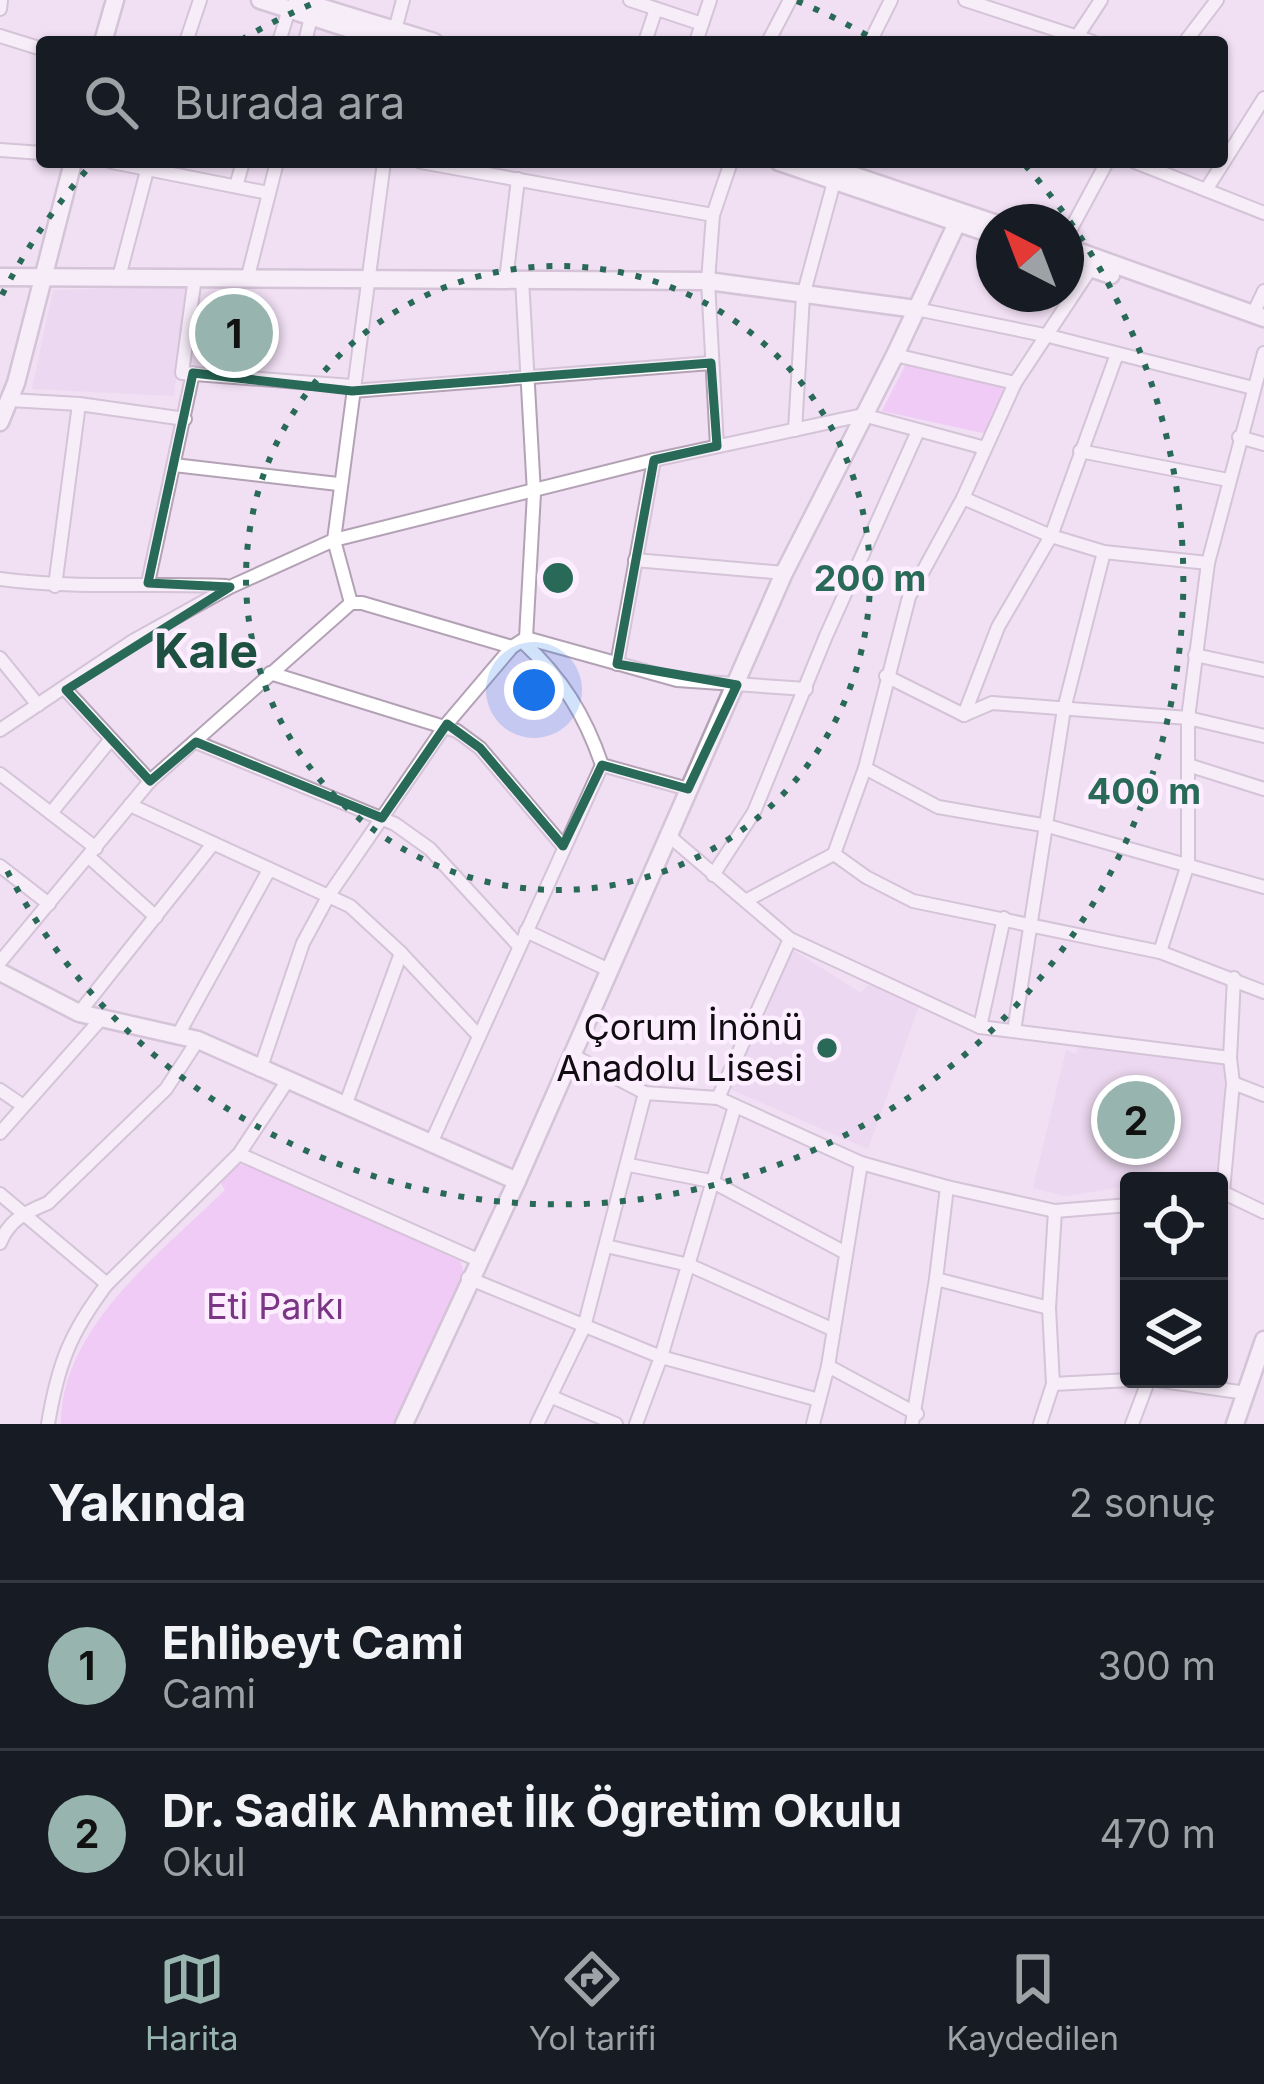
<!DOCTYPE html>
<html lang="tr">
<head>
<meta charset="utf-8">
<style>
  :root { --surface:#171b24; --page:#20242c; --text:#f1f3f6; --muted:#9ea1a6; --line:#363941; --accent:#97b5ae }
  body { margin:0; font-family:Inter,sans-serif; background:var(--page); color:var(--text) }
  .controls { position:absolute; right:36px; bottom:36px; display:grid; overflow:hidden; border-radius:12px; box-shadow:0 3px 9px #0004 }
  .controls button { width:108px; height:108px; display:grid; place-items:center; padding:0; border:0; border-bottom:3px solid var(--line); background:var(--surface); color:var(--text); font:60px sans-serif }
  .compass { position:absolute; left:976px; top:204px; width:108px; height:108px; border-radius:50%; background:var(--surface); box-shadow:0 3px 9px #0004; rotate:318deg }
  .you { position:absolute; left:534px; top:690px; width:42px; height:42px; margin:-30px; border:9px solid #fff; border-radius:50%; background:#1a73e8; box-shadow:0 0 0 18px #1a73e833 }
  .badge { display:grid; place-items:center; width:78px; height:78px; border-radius:50%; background:var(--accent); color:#111; font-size:39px; font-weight:700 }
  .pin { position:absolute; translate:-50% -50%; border:6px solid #fff; box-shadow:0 3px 12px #0006 }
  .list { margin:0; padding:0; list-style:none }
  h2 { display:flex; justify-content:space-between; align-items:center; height:156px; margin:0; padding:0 48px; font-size:51px }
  h2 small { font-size:39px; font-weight:400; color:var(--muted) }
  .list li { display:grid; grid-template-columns:78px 1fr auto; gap:36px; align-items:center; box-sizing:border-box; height:168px; padding:0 48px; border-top:3px solid var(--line) }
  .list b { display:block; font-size:45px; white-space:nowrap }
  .list p { margin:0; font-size:39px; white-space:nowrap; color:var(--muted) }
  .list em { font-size:39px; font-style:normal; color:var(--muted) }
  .icon { flex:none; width:66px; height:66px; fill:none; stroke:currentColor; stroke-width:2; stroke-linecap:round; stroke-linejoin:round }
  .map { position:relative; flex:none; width:1264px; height:1424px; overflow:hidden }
  .search { position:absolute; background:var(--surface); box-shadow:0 3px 9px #0004; left:36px; right:36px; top:36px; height:132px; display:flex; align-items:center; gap:30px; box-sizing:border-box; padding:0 42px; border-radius:12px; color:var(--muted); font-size:45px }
  .sheet { height:492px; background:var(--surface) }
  nav { display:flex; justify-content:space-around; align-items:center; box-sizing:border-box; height:168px; border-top:3px solid var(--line); background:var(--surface); font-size:33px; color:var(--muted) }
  nav a { display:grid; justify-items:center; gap:6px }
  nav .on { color:var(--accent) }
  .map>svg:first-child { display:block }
</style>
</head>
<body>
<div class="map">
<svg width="1264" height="1424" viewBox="0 0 1264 1424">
  <rect width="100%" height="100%" fill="#f1dff4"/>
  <g fill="#e7d1eb">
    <path d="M188,286L174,396L32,389L53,290Z"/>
    <path d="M793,950L861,993L869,985L919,1006L868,1149L730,1089Z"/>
    <path d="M1080,1041L1222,1063L1225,1067L1220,1173L1163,1181H1129V1186L1066,1196L1033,1188L1066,1050L1076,1054Z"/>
  </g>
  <g fill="#edb4f6">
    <path d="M907,362L1009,387L987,434L882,411Z"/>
    <path d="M237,1164L255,1167L460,1261L464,1272L394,1424H61C61,1327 161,1253 225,1190L220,1181Z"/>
  </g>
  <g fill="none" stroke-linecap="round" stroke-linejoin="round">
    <defs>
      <g id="street">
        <path d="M630,0L702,24"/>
        <path d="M965,0L1093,42"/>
        <path d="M0,9L1,0"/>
        <path d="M395,30L403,0"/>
        <path d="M1078,35L1101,0"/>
        <path d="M0,36L42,49"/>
        <path d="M186,42L200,0"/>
        <path d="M279,42L289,9"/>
        <path d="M305,42L311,17"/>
        <path d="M645,42L656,9"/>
        <path d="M696,42L710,0"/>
        <path d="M768,42L790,0"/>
        <path d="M870,42L891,0"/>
        <path d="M1185,42L1217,0"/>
        <path d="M0,150L42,153"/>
        <path d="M112,162L268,193"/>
        <path d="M421,162L713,215"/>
        <path d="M1135,162L1264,213"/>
        <path d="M236,186L243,162"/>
        <path d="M1206,190L1264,98"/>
        <path d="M1066,238L1107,162"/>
        <path d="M248,276L277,162"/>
        <path d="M119,277L149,163"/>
        <path d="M195,277L182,373L352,386"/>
        <path d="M506,280L518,179"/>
        <path d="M916,309L1049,336L1253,388"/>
        <path d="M1253,314L1264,291"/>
        <path d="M895,355L1015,383"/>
        <path d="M352,391L711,363"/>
        <path d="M10,400L79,404L185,419"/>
        <path d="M795,430L803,296L834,182"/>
        <path d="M1239,437L1264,444"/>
        <path d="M717,446L708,281L713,215L731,162"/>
        <path d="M1080,451L1228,480"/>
        <path d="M174,465L338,484"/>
        <path d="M963,498L1051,536L1104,552L1208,563"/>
        <path d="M635,560L784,573"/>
        <path d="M0,579C75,589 151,583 226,586"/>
        <path d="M148,583L193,373"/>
        <path d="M55,586L79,404"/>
        <path d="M351,603L334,540L384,162"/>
        <path d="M526,638L677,680L806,689"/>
        <path d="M1195,655L1264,670"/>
        <path d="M0,658L38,705"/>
        <path d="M617,664L654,460"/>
        <path d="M270,673L457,731L480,748L563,846"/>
        <path d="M886,676L964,715L992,703L1188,718L1264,736"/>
        <path d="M66,690L150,781"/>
        <path d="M964,715L998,627L1051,536L1117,354"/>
        <path d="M0,730L133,641L230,587L334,540L654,460L863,415L985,448"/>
        <path d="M196,742L395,824L430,849L519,946"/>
        <path d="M602,765L688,789"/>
        <path d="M1188,765L1264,789"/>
        <path d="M865,768L938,807L1048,826L1264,887"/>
        <path d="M0,774L96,848"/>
        <path d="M130,805L350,906L401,953L479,1036"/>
        <path d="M51,813L111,739"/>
        <path d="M668,835L790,939L980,1027L1230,1058"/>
        <path d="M834,854L866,877L913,901L1160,952L1264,992"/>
        <path d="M89,857L156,917"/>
        <path d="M0,866L49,904"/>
        <path d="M713,875L754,812L826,636L918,431"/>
        <path d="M747,900L834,854L865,768L909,597L963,498L1015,383L1091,268"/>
        <path d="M526,931L609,970"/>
        <path d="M1160,952L1188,864V718L1208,563L1264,353"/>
        <path d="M0,962L150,781L351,603H362L512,647"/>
        <path d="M79,1013L212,845"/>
        <path d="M980,1027L1004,918"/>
        <path d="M1014,1031L1064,709L1104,552"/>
        <path d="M178,1035L269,870"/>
        <path d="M572,1055L645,1093L718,1098L861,1163L947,1187L1055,1211L1129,1205"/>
        <path d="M260,1070L303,943L329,895L445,726L512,647L526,638L534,493L522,279"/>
        <path d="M1233,1083L1264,1095"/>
        <path d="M0,1090L22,1105"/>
        <path d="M718,1098L790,939"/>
        <path d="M345,1106L401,953"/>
        <path d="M0,1133L101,1019"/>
        <path d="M431,1143L602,765C585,715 562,678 523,642"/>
        <path d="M239,1154L478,1260"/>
        <path d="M629,1165L711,1181L844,1252"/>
        <path d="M1220,1191L1264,1212"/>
        <path d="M1223,1191L1233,1083L1230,1058L1234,978"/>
        <path d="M0,1194L107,1284"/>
        <path d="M0,1243C9,1220 26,1212 48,1203L166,1089L198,1040"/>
        <path d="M606,1246L689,1265L834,1330"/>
        <path d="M468,1278L661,1357L819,1400"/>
        <path d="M936,1279L1049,1308"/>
        <path d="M828,1366L917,1414"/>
        <path d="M1053,1384L1149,1379L1246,1393"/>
        <path d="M552,1397L616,1424"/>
        <path d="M48,1424C58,1364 70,1333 107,1284L239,1154L288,1080"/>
        <path d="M537,1424L584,1327L645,1093"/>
        <path d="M636,1424L661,1357L735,1106"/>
        <path d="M813,1424L828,1366L861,1163"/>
        <path d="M912,1424L936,1279L947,1187"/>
        <path d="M1040,1424L1053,1384L1049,1308L1055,1211"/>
        <path d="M1132,1424L1149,1379"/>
      </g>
      <g id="secondary">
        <path d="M260,0L390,42"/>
        <path d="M297,0L434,42"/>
        <path d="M103,42L115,0"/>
        <path d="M779,162L994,235"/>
        <path d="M814,162L994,223"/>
        <path d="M1066,247L1264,318"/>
        <path d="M1066,260L1111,275"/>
        <path d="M0,277L708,281L916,309"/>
        <path d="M0,422L16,383L73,162"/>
        <path d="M0,972L79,1013L198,1040L517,1181"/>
        <path d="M404,1424L517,1181L784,573L895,355L957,223"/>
        <path d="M1235,1424L1264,1340"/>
      </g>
    </defs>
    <use href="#street" stroke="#b3a2b5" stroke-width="16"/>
    <use href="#secondary" stroke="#b3a2b5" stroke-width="21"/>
    <use href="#street" stroke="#fff" stroke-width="12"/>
    <use href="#secondary" stroke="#fff" stroke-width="16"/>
  </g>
  <path d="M0 0H1264V1424H0ZM711,363L717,446L654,460L617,664L737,685L688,789L602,765L563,846L480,748L447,724L382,818L196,742L150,781L66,690L230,587L148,583L193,373L352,391Z" fill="#f1dff4" fill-opacity=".55" fill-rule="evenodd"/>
  <path fill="none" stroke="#296957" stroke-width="9" stroke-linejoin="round" d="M711,363L717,446L654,460L617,664L737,685L688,789L602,765L563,846L480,748L447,724L382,818L196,742L150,781L66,690L230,587L148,583L193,373L352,391Z"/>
  <g fill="none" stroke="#296957" stroke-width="6" stroke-dasharray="6 12">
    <circle cx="558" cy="578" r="312"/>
    <path d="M2 295A624 624 0 0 1 91 165M241 40A624 624 0 0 1 319 1M797 1A624 624 0 0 1 875 40M1025 165A624 624 0 1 1 2 861"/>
  </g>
  <circle fill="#296957" stroke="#fceefe" stroke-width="4.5" cx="827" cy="1048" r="12"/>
  <g text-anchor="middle" stroke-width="9" stroke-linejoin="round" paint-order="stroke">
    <g font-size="36" fill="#110b12" stroke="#fceefe" text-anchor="end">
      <text x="803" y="1040">Çorum İnönü<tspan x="803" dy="41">Anadolu Lisesi</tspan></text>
    </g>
    <g font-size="36" fill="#7a3585" stroke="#fceefe">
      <text x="275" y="1319">Eti Parkı</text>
    </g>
    <g font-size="48" font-weight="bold" fill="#1d5041" stroke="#fceefe">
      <text x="206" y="668">Kale</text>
    </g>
  </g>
  <circle cx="558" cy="578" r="18" fill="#296957" stroke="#fceefe" stroke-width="6"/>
  <g font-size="36" text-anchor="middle" font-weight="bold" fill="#296957" stroke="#fceefe" stroke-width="9" stroke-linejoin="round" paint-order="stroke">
    <text x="870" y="591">200 m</text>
    <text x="1144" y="804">400 m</text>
  </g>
</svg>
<div class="controls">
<button><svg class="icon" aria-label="locate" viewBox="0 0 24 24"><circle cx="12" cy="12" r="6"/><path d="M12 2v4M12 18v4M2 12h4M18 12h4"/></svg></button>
<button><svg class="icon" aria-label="layers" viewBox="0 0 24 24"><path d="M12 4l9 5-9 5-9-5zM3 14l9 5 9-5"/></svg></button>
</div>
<svg class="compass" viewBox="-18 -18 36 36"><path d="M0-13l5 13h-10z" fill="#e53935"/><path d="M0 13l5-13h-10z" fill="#9ea1a6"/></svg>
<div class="you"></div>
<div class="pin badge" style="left:234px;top:333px">1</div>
<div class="pin badge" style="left:1136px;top:1120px">2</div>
<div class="search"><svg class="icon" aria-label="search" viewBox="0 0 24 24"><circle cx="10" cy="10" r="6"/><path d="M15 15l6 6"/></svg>Burada ara</div>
</div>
<section class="sheet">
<h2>Yakında<small>2 sonuç</small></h2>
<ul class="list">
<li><span class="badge">1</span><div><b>Ehlibeyt Cami</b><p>Cami</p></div><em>300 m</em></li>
<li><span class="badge">2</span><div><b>Dr. Sadik Ahmet İlk Ögretim Okulu</b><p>Okul</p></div><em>470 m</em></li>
</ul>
</section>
<nav>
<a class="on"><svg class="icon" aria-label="map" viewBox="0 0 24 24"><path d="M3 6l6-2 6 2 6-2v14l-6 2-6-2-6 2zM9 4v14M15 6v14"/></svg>Harita</a>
<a><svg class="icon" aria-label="directions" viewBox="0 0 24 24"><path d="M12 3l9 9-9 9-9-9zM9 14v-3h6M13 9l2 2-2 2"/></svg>Yol tarifi</a>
<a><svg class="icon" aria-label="saved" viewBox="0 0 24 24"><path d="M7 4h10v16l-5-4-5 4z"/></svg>Kaydedilen</a>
</nav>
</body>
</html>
